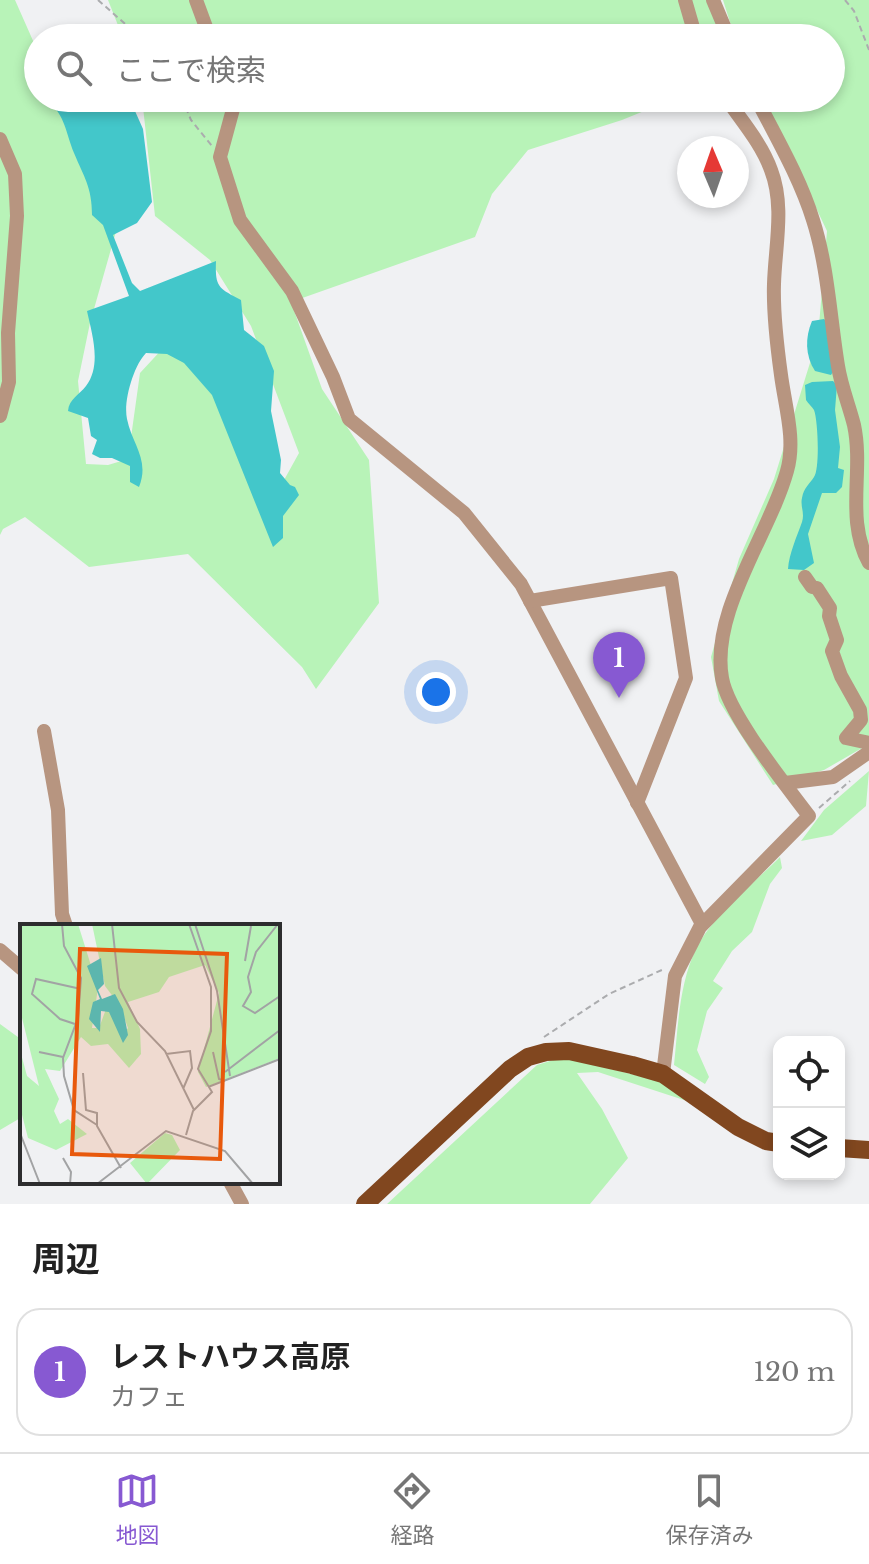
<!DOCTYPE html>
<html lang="ja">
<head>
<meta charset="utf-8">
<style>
  :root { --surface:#fff; --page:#f2f2f2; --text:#222; --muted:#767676; --line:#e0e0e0; --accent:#8759d2 }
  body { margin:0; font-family:"Libre Baskerville","Noto Sans JP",serif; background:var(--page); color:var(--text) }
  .controls { position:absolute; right:24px; bottom:24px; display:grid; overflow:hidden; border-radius:16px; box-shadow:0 4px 12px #0003 }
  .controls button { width:72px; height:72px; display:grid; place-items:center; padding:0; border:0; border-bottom:2px solid var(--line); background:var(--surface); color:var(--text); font:40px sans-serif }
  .compass { position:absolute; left:677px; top:136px; width:72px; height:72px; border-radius:50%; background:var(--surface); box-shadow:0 4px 12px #0003; rotate:358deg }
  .you { position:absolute; left:436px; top:692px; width:28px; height:28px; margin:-20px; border:6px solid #fff; border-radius:50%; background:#1a73e8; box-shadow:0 0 0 12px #1a73e833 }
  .badge { display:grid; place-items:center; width:52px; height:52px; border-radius:50%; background:var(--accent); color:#fff; font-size:26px; font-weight:700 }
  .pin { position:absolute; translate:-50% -66px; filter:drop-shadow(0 2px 4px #0008) }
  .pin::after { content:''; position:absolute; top:42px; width:28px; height:24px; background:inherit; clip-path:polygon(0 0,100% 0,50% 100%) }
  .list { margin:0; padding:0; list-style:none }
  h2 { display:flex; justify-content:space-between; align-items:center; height:104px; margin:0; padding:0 32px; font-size:34px }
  h2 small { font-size:26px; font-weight:400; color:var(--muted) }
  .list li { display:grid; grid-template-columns:52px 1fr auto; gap:24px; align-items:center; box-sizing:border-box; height:128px; margin:0 16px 16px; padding:0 16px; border:2px solid var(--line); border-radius:24px }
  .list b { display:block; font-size:30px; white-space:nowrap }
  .list p { margin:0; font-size:26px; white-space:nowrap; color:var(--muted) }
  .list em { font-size:26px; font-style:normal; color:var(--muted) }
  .icon { flex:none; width:44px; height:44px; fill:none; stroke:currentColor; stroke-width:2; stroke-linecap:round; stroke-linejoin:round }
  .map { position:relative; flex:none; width:869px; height:1204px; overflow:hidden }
  .search { position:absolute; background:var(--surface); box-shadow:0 4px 12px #0003; left:24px; right:24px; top:24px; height:88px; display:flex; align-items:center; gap:20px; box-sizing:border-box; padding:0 28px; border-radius:44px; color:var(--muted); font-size:30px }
  .sheet { height:248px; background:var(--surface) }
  nav { display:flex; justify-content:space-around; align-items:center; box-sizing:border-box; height:112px; border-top:2px solid var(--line); background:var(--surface); font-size:22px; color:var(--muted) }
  nav a { display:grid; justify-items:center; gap:4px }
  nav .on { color:var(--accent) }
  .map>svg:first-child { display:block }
</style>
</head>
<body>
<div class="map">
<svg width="869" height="1204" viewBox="0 0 869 1204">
  <rect width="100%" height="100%" fill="#f0f1f3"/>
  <g fill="#b8f3b8">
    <path d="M0,0H15L38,52V98H59L117,228L90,323L78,381L86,464L108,465L128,459L140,373L165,346L222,378L268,509L299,453L251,326L210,260L155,216L142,98H676L622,120L528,150L492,194L475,237L291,302L322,389L369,460L379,603L316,689L302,667L188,554L89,567L25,517L3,529L0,535Z"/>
    <path d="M108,0H715L727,38H123Z"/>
    <path d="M723,0H869V744L824,770L773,785L719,701L711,657L739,559L774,479L818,337L827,231L764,98H831V38H735Z"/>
    <path d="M869,771L866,806L832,835L801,841L824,810Z"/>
    <path d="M780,857L782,868L770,884L752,932L732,951L713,981L723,988L707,1011L697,1050L709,1077L705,1084L674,1065C678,1027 679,984 696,949C713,915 754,883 780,857Z"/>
    <path d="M0,1024L22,1040V1117L0,1130Z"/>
    <path d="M563,1057L659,1081L687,1101L598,1072L577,1073L602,1109L628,1158L590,1204H387L537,1065Z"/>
  </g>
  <g fill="#43c7ca">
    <path d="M49,98H136L135,111L143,129L152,202L137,223L113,235L132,283L140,291L216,261C215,287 218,288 241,300L244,330L264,346L274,371L271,411L281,460L280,473L290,485L295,487L299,495L283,516V538L273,547L212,395L184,363L167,354L146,353C134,365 123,401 127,419C132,444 150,460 139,487L130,482V466L112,458H100L92,454L97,440L91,436L88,418L68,411C69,399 79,395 86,386C102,365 92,334 87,311L129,296L103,225L92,215C92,187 84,177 74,153C66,133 65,115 48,101Z"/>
    <path d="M824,319L828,323L834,370L831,375L815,371C805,356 805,337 812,321Z"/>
    <path d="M833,381L837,385L835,410L840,447L838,468L844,470L842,487L836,493H822L808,534L814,563L804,570L788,569C789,554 797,536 802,522C805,513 800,506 802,498C804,487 809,485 814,477C820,469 818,420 814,410C812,407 808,403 806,400L805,385L812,382Z"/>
  </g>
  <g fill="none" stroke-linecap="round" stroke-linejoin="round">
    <g stroke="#abacae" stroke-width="2" stroke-dasharray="6 4" stroke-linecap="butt">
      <path d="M98,0L141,38"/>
      <path d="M845,0L854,11L869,50"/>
      <path d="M182,98L191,120L212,146"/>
      <path d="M819,808L850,781"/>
      <path d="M544,1037L609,994L664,969"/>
    </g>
    <g stroke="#b79580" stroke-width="14">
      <path d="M196,0L210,38"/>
      <path d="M685,0L696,38"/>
      <path d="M713,0L729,38"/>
      <path d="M236,98L220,157L240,220L292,291L333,377L349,419L464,513L521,584L702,924"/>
      <path d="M756,98C776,137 800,178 813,220C828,267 830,317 838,366C841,386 849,405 854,425C864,472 845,519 869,563"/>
      <path d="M0,139L15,174L17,216L8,333L9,382L0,416"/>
      <path d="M805,577L812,587L817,588L830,608L829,616L837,640L832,651L841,676L860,710L861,720L846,738L869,743"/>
      <path d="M530,601L671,578L686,678L637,803"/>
      <path d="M44,731L58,810L62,914L66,926"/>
      <path d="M785,783L833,777L869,752"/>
      <path d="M0,950L22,969"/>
      <path d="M663,1074L675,976L700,927L809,816C785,784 728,714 722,678C710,612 770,533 787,471C796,440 785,406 781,375C777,346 773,314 774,284C775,247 785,206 771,170C762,144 741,120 726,98"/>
      <path d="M230,1182L242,1204"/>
    </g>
    <g stroke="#81471f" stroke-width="18">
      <path d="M839,1148L869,1150"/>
      <path d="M365,1204L510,1069L528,1057L546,1052L569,1051L632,1065L663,1074L738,1127L766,1141L779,1143"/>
    </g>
  </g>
  <g transform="translate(20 924)">
    <rect width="260" height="260" fill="#f0f1f3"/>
    <path d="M0,0H58L78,64L72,104H79L86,85L95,90L102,112L108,104L100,82L85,62L72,0H260V134L186,163L178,148L199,69L185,41L149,53L139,68L108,78L120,105L121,130L109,144L88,120L71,122L61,113L40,147L25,145L39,175L34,187L40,200L48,195L67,210L36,226L8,214L0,183V126L7,152L19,162L0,86ZM145,209L152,211L160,226L127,260L110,239Z" fill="#b8f3b8"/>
    <path d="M81,34L84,60L78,66L82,75L95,70L103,85L108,111L103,119L89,88L81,87L80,108L69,95L73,78L80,75L67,42Z" fill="#43c7ca"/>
    <path fill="none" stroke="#a2a3a4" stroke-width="2" d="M42,0L44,22L61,54L58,94L43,134L44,152L54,186L77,201M92,0L99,64L117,98L145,127L174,186M175,0L197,67L210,152M258,0L236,28L228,53L231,68L223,82L235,89L260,72M225,37L231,2M55,100L40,95L12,70L16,55L61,65M19,128L43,133M193,128L199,155L205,157M146,130L170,127L172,144L163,165M205,148L260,106M63,149L66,186L77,189V202L101,244M188,163L260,135M0,209L20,260M166,211L173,187L192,168L178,145L191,107V63L169,0M43,234L51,248L50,260M77,260L146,207L205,227L233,260"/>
    <path fill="#e8590c" fill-opacity="0.15" stroke="#e8590c" stroke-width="4" d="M60,25L207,30L200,235L52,230Z"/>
    <rect width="260" height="260" fill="none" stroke="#2d2d2e" stroke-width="4"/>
  </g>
</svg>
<div class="controls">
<button><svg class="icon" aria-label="locate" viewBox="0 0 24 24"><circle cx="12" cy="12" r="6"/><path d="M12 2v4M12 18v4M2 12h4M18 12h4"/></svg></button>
<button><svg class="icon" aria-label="layers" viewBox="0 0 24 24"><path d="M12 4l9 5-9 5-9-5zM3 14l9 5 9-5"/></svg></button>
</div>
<svg class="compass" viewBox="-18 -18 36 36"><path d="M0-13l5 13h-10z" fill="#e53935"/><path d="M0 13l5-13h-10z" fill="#767676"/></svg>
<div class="you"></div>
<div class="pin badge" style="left:619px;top:698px">1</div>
<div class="search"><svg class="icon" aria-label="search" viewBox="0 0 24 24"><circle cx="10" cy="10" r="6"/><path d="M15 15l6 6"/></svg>ここで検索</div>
</div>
<section class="sheet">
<h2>周辺<small></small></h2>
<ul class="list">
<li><span class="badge">1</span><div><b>レストハウス高原</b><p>カフェ</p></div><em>120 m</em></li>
</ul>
</section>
<nav>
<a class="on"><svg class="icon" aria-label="map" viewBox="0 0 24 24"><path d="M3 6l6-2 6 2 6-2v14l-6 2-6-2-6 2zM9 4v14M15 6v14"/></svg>地図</a>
<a><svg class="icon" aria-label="directions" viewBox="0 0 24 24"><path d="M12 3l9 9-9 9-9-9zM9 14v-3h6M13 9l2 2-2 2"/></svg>経路</a>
<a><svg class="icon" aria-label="saved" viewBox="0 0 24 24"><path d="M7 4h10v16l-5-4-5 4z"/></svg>保存済み</a>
</nav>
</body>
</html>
